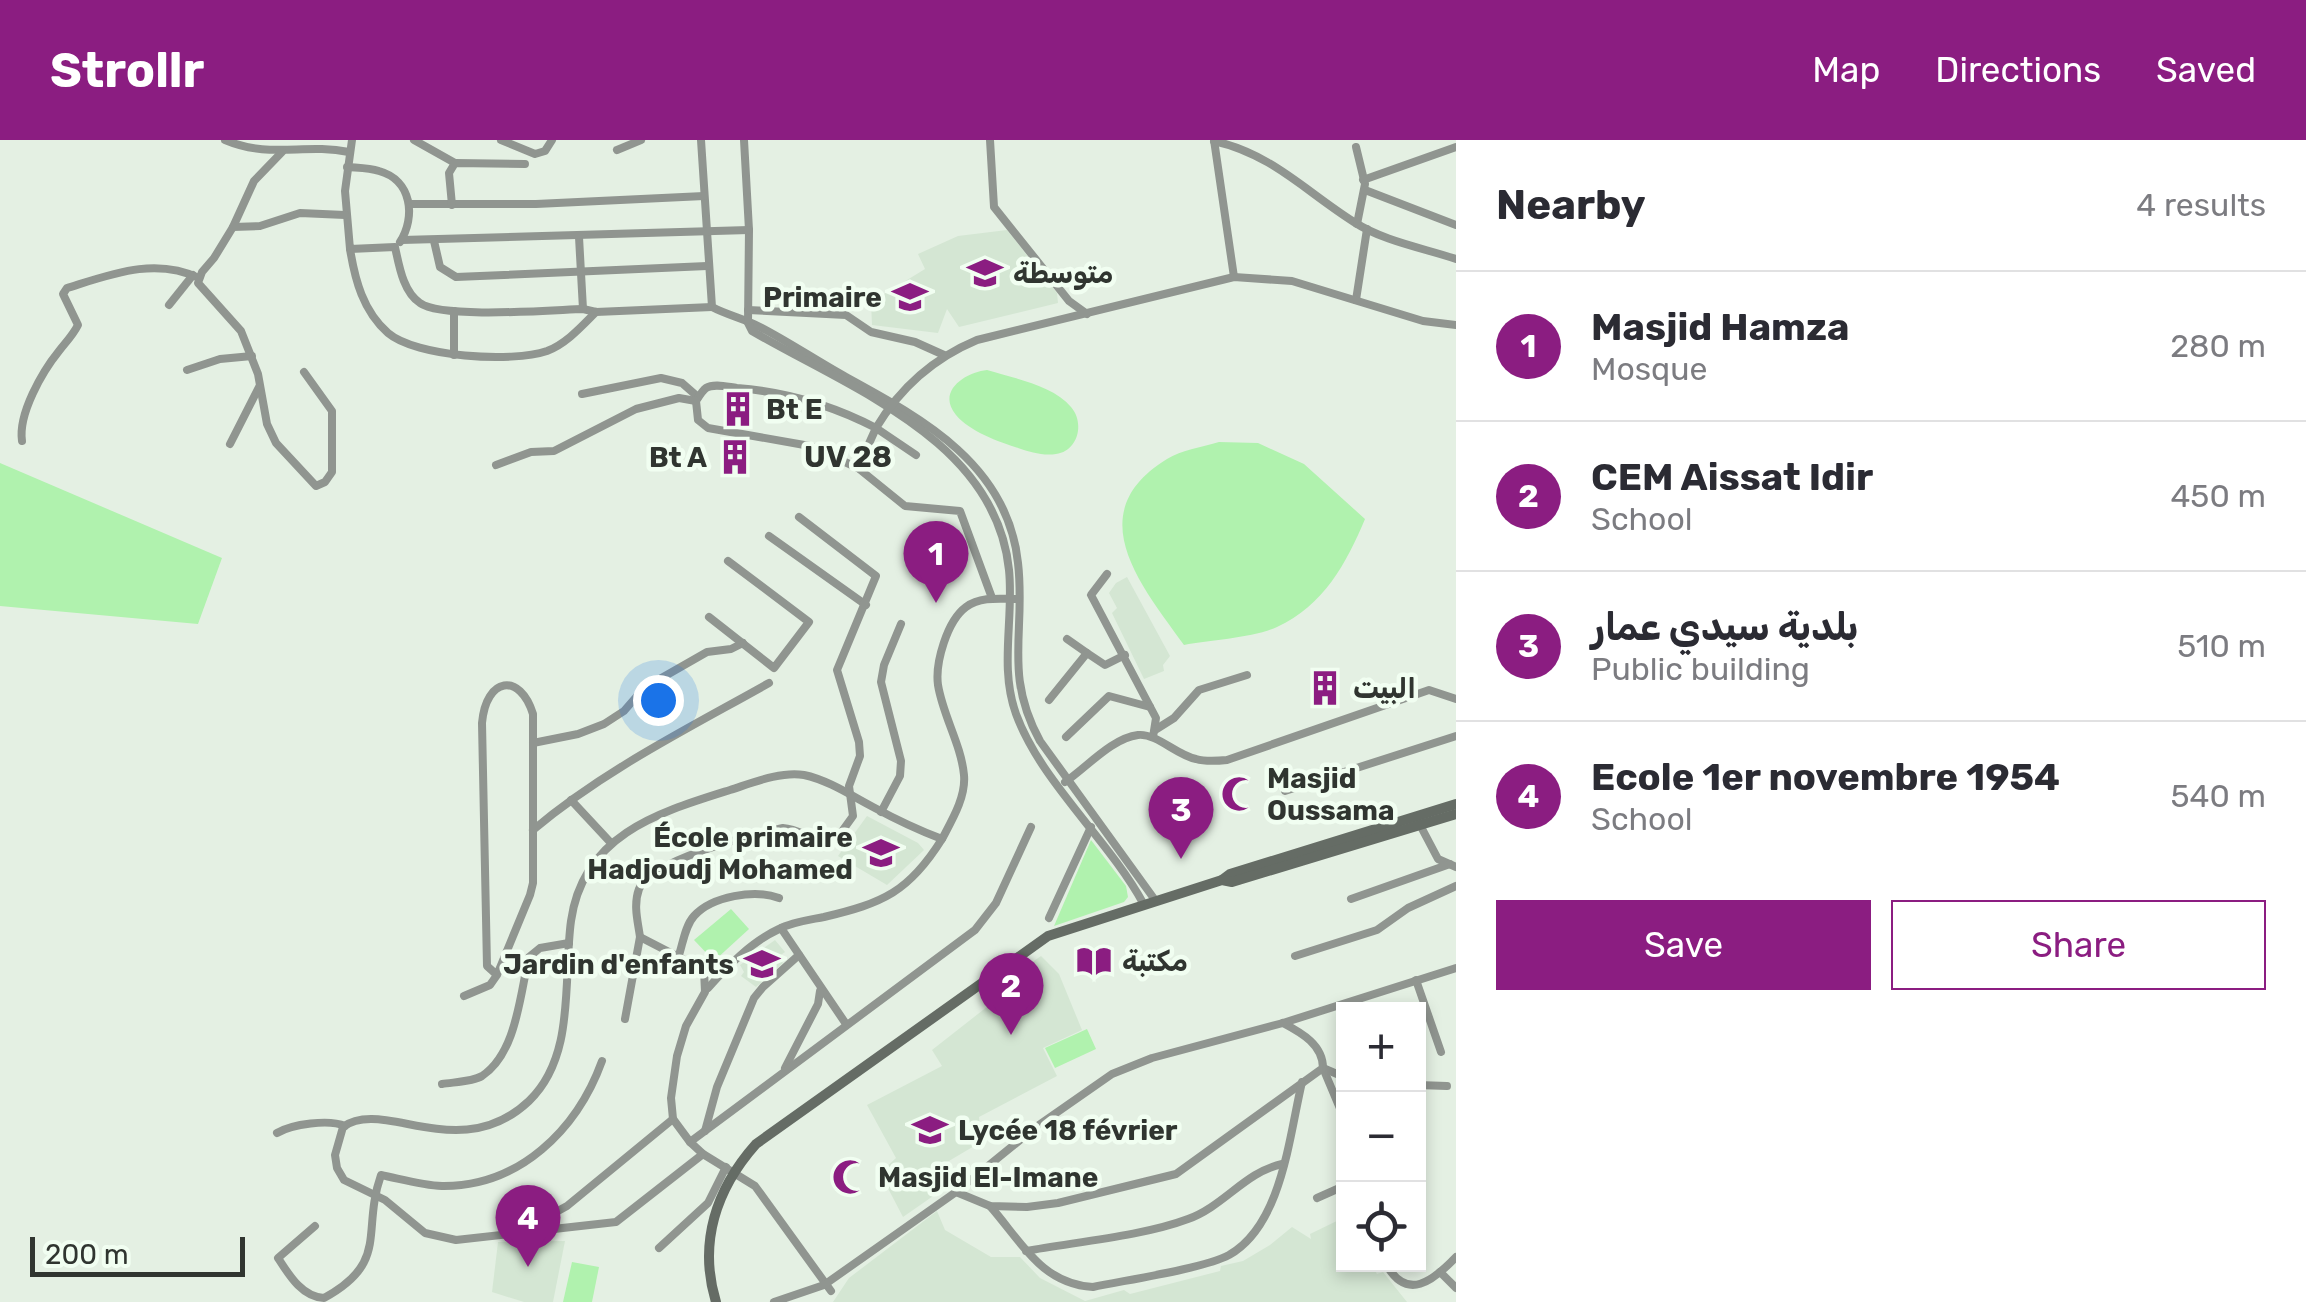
<!DOCTYPE html>
<html lang="en">
<head>
<meta charset="utf-8">
<style>
  :root { --surface:#fff; --page:#f7f7f7; --text:#2b2b33; --muted:#7c7c81; --line:#e1e1e2; --accent:#8b1d81 }
  body { margin:0; font-family:Rubik,Vazirmatn,sans-serif; background:var(--page); color:var(--text) }
  .controls { position:absolute; right:30px; bottom:30px; display:grid; overflow:hidden; border-radius:0px; box-shadow:0 5px 15px #0003 }
  .controls button { width:90px; height:90px; display:grid; place-items:center; padding:0; border:0; border-bottom:2px solid var(--line); background:var(--surface); color:var(--text); font:50px sans-serif }
  .scale { position:absolute; left:30px; bottom:25px; width:215px; box-sizing:border-box; padding-left:10px; border:5px solid #303530; border-top:0; font-size:28px; line-height:35px; white-space:nowrap; color:#303530; -webkit-text-stroke:8px #f1fef1; paint-order:stroke }
  .you { position:absolute; left:658px; top:560px; width:35px; height:35px; margin:-25px; border:8px solid #fff; border-radius:50%; background:#1a73e8; box-shadow:0 0 0 15px #1a73e833 }
  .badge { display:grid; place-items:center; width:65px; height:65px; border-radius:50%; background:var(--accent); color:#fff; font-size:32px; font-weight:700 }
  .pin { position:absolute; translate:-50% -82px; filter:drop-shadow(0 2px 5px #0008) }
  .pin::after { content:''; position:absolute; top:52px; width:35px; height:30px; background:inherit; clip-path:polygon(0 0,100% 0,50% 100%) }
  .list { margin:0; padding:0; list-style:none }
  h2 { display:flex; justify-content:space-between; align-items:center; height:130px; margin:0; padding:0 40px; font-size:42px }
  h2 small { font-size:32px; font-weight:400; color:var(--muted) }
  .list li { display:grid; grid-template-columns:65px 1fr auto; gap:30px; align-items:center; box-sizing:border-box; height:150px; padding:0 40px; border-top:2px solid var(--line) }
  .list b { display:block; font-size:38px; white-space:nowrap }
  .list p { margin:0; font-size:32px; white-space:nowrap; color:var(--muted) }
  .list em { font-size:32px; font-style:normal; color:var(--muted) }
  .actions { display:flex; gap:20px; padding:30px 40px }
  .actions a { flex:1; padding:22px 0; border:2px solid var(--accent); border-radius:0px; text-align:center; font-size:35px; color:var(--accent) }
  .actions .main { background:var(--accent); color:#fff }
  .icon { flex:none; width:55px; height:55px; fill:none; stroke:currentColor; stroke-width:2; stroke-linecap:round; stroke-linejoin:round }
  .map { position:relative; flex:none; width:1456px; height:1162px; overflow:hidden }
  header { display:flex; align-items:center; gap:60px; box-sizing:border-box; height:140px; padding:0 50px; background:var(--accent); color:#fff }
  header strong { font-size:48px }
  nav { display:flex; gap:55px; margin-inline-start:auto; font-size:35px }
  main { display:flex }
  aside { flex:1; background:var(--surface) }
  .map>svg:first-child { display:block }
</style>
</head>
<body>
<header>
<strong>Strollr</strong>
<nav><a>Map</a><a>Directions</a><a>Saved</a></nav>
</header>
<main>
<div class="map">
<svg width="1456" height="1162" viewBox="0 0 1456 1162">
  <rect width="100%" height="100%" fill="#e4f0e3"/>
  <g fill="#d4e6d3">
    <path d="M1007,90L1057,153L1058,163L959,187L947,169L938,193L872,185L871,162L925,129L918,114L958,96Z"/>
    <path d="M1127,437L1170,516L1163,525L1164,531L1144,539L1112,473L1117,468L1109,453L1116,443Z"/>
    <path d="M867,676L918,703L924,710L887,745L838,716Z"/>
    <path d="M775,800L785,812L778,817L783,823L756,847L741,836L744,832L740,825Z"/>
    <path d="M1041,816L1059,834L1082,890L1043,908L1057,936L979,977L981,1002L937,1028L949,1045L903,1077L880,1033L896,1018L867,965L942,926L932,910L1020,841L1026,835L1025,827Z"/>
    <path d="M937,1071L945,1090L991,1117H1020L1040,1138L1085,1161L1124,1150L1130,1154L1220,1131L1221,1126L1243,1121L1270,1105L1292,1087L1311,1099L1310,1094L1343,1078L1344,1124L1372,1125L1377,1134L1383,1132L1407,1162H833L849,1138Z"/>
    <path d="M565,1101L553,1162H524L492,1152L498,1102Z"/>
  </g>
  <g fill="#b0f2ae">
    <path d="M987,230C1013,238 1053,245 1071,267C1085,283 1078,311 1056,314C1043,316 1030,312 1018,308C999,302 969,291 956,275C936,251 966,232 987,230Z"/>
    <path d="M1219,302L1258,303L1304,324L1365,379C1346,424 1324,465 1277,487C1253,498 1211,500 1184,505C1141,445 1079,373 1167,319C1181,310 1203,307 1219,302Z"/>
    <path d="M0,323L222,418L198,484L0,466Z"/>
    <path d="M1091,700L1126,746L1128,757L1124,762L1054,786Z"/>
    <path d="M731,769L749,789L714,821L694,800Z"/>
    <path d="M1087,889L1096,909L1055,928L1045,908Z"/>
    <path d="M572,1122L599,1127L592,1162H563Z"/>
  </g>
  <g fill="none" stroke-linecap="round" stroke-linejoin="round">
    <g stroke="#909590" stroke-width="8">
      <path d="M225,0C270,19 304,3 349,12"/>
      <path d="M352,0L345,51L350,109L395,107C399,125 403,152 420,163C442,179 552,170 583,169L596,172L712,167"/>
      <path d="M414,0L455,23"/>
      <path d="M501,0L535,14L545,11L552,0"/>
      <path d="M701,0L712,167C727,175 745,179 760,187C789,202 817,221 846,237C923,279 1008,325 1018,423C1026,491 1003,534 1040,601L1155,760"/>
      <path d="M744,0L749,90L748,183L752,191C849,248 996,300 1009,430C1014,478 999,527 1016,574C1041,642 1108,699 1143,763"/>
      <path d="M990,0L994,67L1069,161L1087,174"/>
      <path d="M1214,0L1234,137"/>
      <path d="M1214,1C1272,14 1305,51 1354,82C1383,101 1423,108 1456,119"/>
      <path d="M1356,7L1365,44L1357,84"/>
      <path d="M617,10L641,0"/>
      <path d="M347,27C358,28 369,28 379,31C412,40 416,77 400,102"/>
      <path d="M1363,40L1456,7"/>
      <path d="M1365,50L1456,85"/>
      <path d="M410,64H536L704,56"/>
      <path d="M452,65L449,33L455,23L525,24"/>
      <path d="M233,87L254,41L282,12"/>
      <path d="M579,97L583,169"/>
      <path d="M402,100L749,90"/>
      <path d="M434,101L440,127L456,137L707,126"/>
      <path d="M350,109C355,140 363,171 388,193C416,217 512,223 547,211C566,204 582,186 596,172"/>
      <path d="M1356,160L1367,89"/>
      <path d="M169,165L193,135"/>
      <path d="M748,170L846,175L871,192L915,202L944,215"/>
      <path d="M454,171V215"/>
      <path d="M187,230L220,219L252,216"/>
      <path d="M304,232L332,271V332L325,342L316,346L276,303L267,284L258,234L241,191L198,143L202,132L214,118L233,87L260,86L300,73L345,75"/>
      <path d="M582,254L661,238L682,243L698,257"/>
      <path d="M22,301C18,274 42,232 59,211C66,202 73,195 78,185L63,154L67,148C112,134 155,117 199,138"/>
      <path d="M230,304L259,247"/>
      <path d="M916,315L876,288L858,328L810,306L708,288L698,280L696,261C698,258 702,251 706,248C714,243 728,247 737,248C787,252 832,265 876,288C900,248 934,218 977,200L1234,137L1292,141L1423,181L1456,185"/>
      <path d="M496,325L531,312L554,311L636,269L679,258L696,261"/>
      <path d="M858,328L905,366L960,371L992,458"/>
      <path d="M769,396L866,465"/>
      <path d="M1107,434L1091,455L1156,578L1153,597"/>
      <path d="M709,477L774,528L809,482L728,421"/>
      <path d="M1067,499L1087,513"/>
      <path d="M1049,560L1087,513L1105,525L1125,515"/>
      <path d="M1155,590L1174,578L1199,550L1247,535"/>
      <path d="M1066,597L1109,556L1150,567"/>
      <path d="M533,603L578,594L604,584L624,571L644,548L707,512L731,509L743,503"/>
      <path d="M1065,642C1086,628 1112,598 1138,595C1157,593 1176,615 1196,619C1206,622 1217,621 1227,620L1429,550L1456,559"/>
      <path d="M1285,651L1456,596"/>
      <path d="M571,660L611,703"/>
      <path d="M881,672L900,636L901,621L881,542L884,525L901,484"/>
      <path d="M1419,683L1438,719L1456,727"/>
      <path d="M533,690C604,630 689,588 769,543"/>
      <path d="M1351,759L1450,724"/>
      <path d="M1049,778L1091,687"/>
      <path d="M781,788L846,884"/>
      <path d="M679,815C683,803 685,786 694,776C712,756 755,749 779,758"/>
      <path d="M1295,816L1377,790L1408,768L1456,746"/>
      <path d="M704,830L640,797C638,782 633,765 639,749C650,720 752,695 783,688C802,689 816,705 835,701L853,676L849,646L860,616L859,602L837,530L876,436L799,377"/>
      <path d="M723,831L704,830L705,852L686,886L677,916L671,958L673,979L690,1002L703,1014L755,1046L831,1151"/>
      <path d="M1416,840L1441,912"/>
      <path d="M708,848C728,826 751,802 779,789C792,782 809,780 824,777C883,763 909,752 942,699"/>
      <path d="M464,856L490,845L497,835L530,755L533,743V574C520,532 486,537 482,583L487,826L497,835"/>
      <path d="M625,879L640,797"/>
      <path d="M785,928L818,864L820,851"/>
      <path d="M1323,928L1344,978"/>
      <path d="M1323,928L1344,937"/>
      <path d="M442,944C454,942 472,942 482,936C517,913 520,853 529,817L540,808L569,803"/>
      <path d="M1418,945L1447,946"/>
      <path d="M705,991L717,947L754,858L763,847L799,815"/>
      <path d="M277,993C292,984 329,979 345,986"/>
      <path d="M690,1002L975,790L996,763L1031,687"/>
      <path d="M703,1014L616,1082L456,1100L425,1093L385,1060L344,1040L337,1028L335,1015L343,987C383,957 460,1026 529,961C576,916 563,839 571,781C583,694 660,672 730,650C752,643 781,631 804,635C828,640 852,656 873,667C895,679 918,690 942,699C952,680 966,657 964,635C961,604 943,576 938,545C935,523 947,481 966,467C981,456 1001,459 1018,459"/>
      <path d="M956,1052L990,1066L1027,1067L1058,1063L1176,1034L1323,928C1323,905 1302,893 1283,883"/>
      <path d="M1317,1058L1344,1046"/>
      <path d="M990,1066C1021,1101 1041,1144 1093,1147C1126,1140 1202,1129 1229,1115C1282,1085 1289,997 1302,942"/>
      <path d="M315,1086L278,1118C289,1135 302,1157 324,1158C390,1122 361,1092 381,1035C401,1039 422,1045 442,1046C519,1047 577,990 602,921"/>
      <path d="M525,1089L567,1066L673,979"/>
      <path d="M659,1108L708,1063L726,1027"/>
      <path d="M1026,1111C1075,1102 1143,1096 1188,1079C1224,1066 1245,1032 1282,1024"/>
      <path d="M1386,1124C1407,1162 1433,1141 1456,1117"/>
      <path d="M1440,1132L1456,1148"/>
      <path d="M774,1162L824,1145L956,1052L1036,987L1112,934L1152,918L1283,883L1456,828"/>
    </g>
    <g stroke="#656c65" stroke-width="10">
      <path d="M1222,740L1230,734L1456,664"/>
      <path d="M716,1162C698,1103 716,1049 756,1004L1048,796L1222,740L1232,742L1456,674"/>
    </g>
  </g>
  <defs>
    <symbol id="school-bare" viewBox="-9 -9 18 18"><path d="M0-5L7-2L0 1L-7-2ZM-4 1L0 2.5L4 1V4Q0 6-4 4Z" fill="#8b1d81" stroke="#f1fef1" stroke-width="2.5" paint-order="stroke"/></symbol>
    <symbol id="building-bare" viewBox="-9 -9 18 18"><path d="M-4-6H4V6H1V3H-1V6H-4ZM-2.5-4.3h1.7v1.8h-1.7ZM.8-4.3h1.7v1.8H.8ZM-2.5-1h1.7V.8h-1.7ZM.8-1h1.7V.8H.8Z" fill="#8b1d81" stroke="#f1fef1" stroke-width="2.5" paint-order="stroke"/></symbol>
    <symbol id="mosque-bare" viewBox="-9 -9 18 18"><path d="M3.5-4.9A6 6 0 1 0 3.5 4.9A5 5 0 1 1 3.5-4.9Z" fill="#8b1d81" stroke="#f1fef1" stroke-width="2.5" paint-order="stroke"/></symbol>
    <symbol id="library-bare" viewBox="-9 -9 18 18"><path d="M-6-4Q-3-5.5-.7-3.5V5Q-3 3-6 4ZM6-4Q3-5.5 .7-3.5V5Q3 3 6 4Z" fill="#8b1d81" stroke="#f1fef1" stroke-width="2.5" paint-order="stroke"/></symbol>
  </defs>
  <g fill-rule="evenodd">
    <use href="#school-bare" x="960" y="108" width="50" height="50"/>
    <use href="#school-bare" x="885" y="132" width="50" height="50"/>
    <use href="#building-bare" x="713" y="244" width="50" height="50"/>
    <use href="#building-bare" x="710" y="292" width="50" height="50"/>
    <use href="#building-bare" x="1300" y="523" width="50" height="50"/>
    <use href="#mosque-bare" x="1214" y="629" width="50" height="50"/>
    <use href="#school-bare" x="856" y="688" width="50" height="50"/>
    <use href="#library-bare" x="1069" y="796" width="50" height="50"/>
    <use href="#school-bare" x="737" y="799" width="50" height="50"/>
    <use href="#school-bare" x="905" y="965" width="50" height="50"/>
    <use href="#mosque-bare" x="825" y="1012" width="50" height="50"/>
  </g>
  <g text-anchor="middle" stroke-width="9" stroke-linejoin="round" paint-order="stroke">
    <g font-size="28" font-weight="bold" fill="#303530" stroke="#f1fef1" text-anchor="start">
      <text x="1013" y="143">متوسطة</text>
      <text x="882" y="167" text-anchor="end">Primaire</text>
      <text x="766" y="279">Bt E</text>
      <text x="707" y="327" text-anchor="end">Bt A</text>
      <text x="1353" y="558">البيت</text>
      <text x="1267" y="648">Masjid<tspan x="1267" dy="32">Oussama</tspan></text>
      <text x="853" y="707" text-anchor="end">École primaire<tspan x="853" dy="32">Hadjoudj Mohamed</tspan></text>
      <text x="1122" y="831">مكتبة</text>
      <text x="734" y="834" text-anchor="end">Jardin d'enfants</text>
      <text x="958" y="1000">Lycée 18 février</text>
      <text x="878" y="1047">Masjid El-Imane</text>
    </g>
    <g font-size="30" font-weight="bold" fill="#303530" stroke="#f1fef1">
      <text x="848" y="327">UV 28</text>
    </g>
  </g>
</svg>
<div class="controls">
<button>+</button>
<button>−</button>
<button><svg class="icon" aria-label="locate" viewBox="0 0 24 24"><circle cx="12" cy="12" r="6"/><path d="M12 2v4M12 18v4M2 12h4M18 12h4"/></svg></button>
</div>
<div class="scale">200 m</div>
<div class="you"></div>
<div class="pin badge" style="left:936px;top:463px">1</div>
<div class="pin badge" style="left:1011px;top:895px">2</div>
<div class="pin badge" style="left:1181px;top:719px">3</div>
<div class="pin badge" style="left:528px;top:1127px">4</div>
</div>
<aside>
<h2>Nearby<small>4 results</small></h2>
<ul class="list">
<li><span class="badge">1</span><div><b>Masjid Hamza</b><p>Mosque</p></div><em>280 m</em></li>
<li><span class="badge">2</span><div><b>CEM Aissat Idir</b><p>School</p></div><em>450 m</em></li>
<li><span class="badge">3</span><div><b>بلدية سيدي عمار</b><p>Public building</p></div><em>510 m</em></li>
<li><span class="badge">4</span><div><b>Ecole 1er novembre 1954</b><p>School</p></div><em>540 m</em></li>
</ul>
<div class="actions"><a class="main">Save</a><a>Share</a></div>
</aside>
</main>
</body>
</html>
